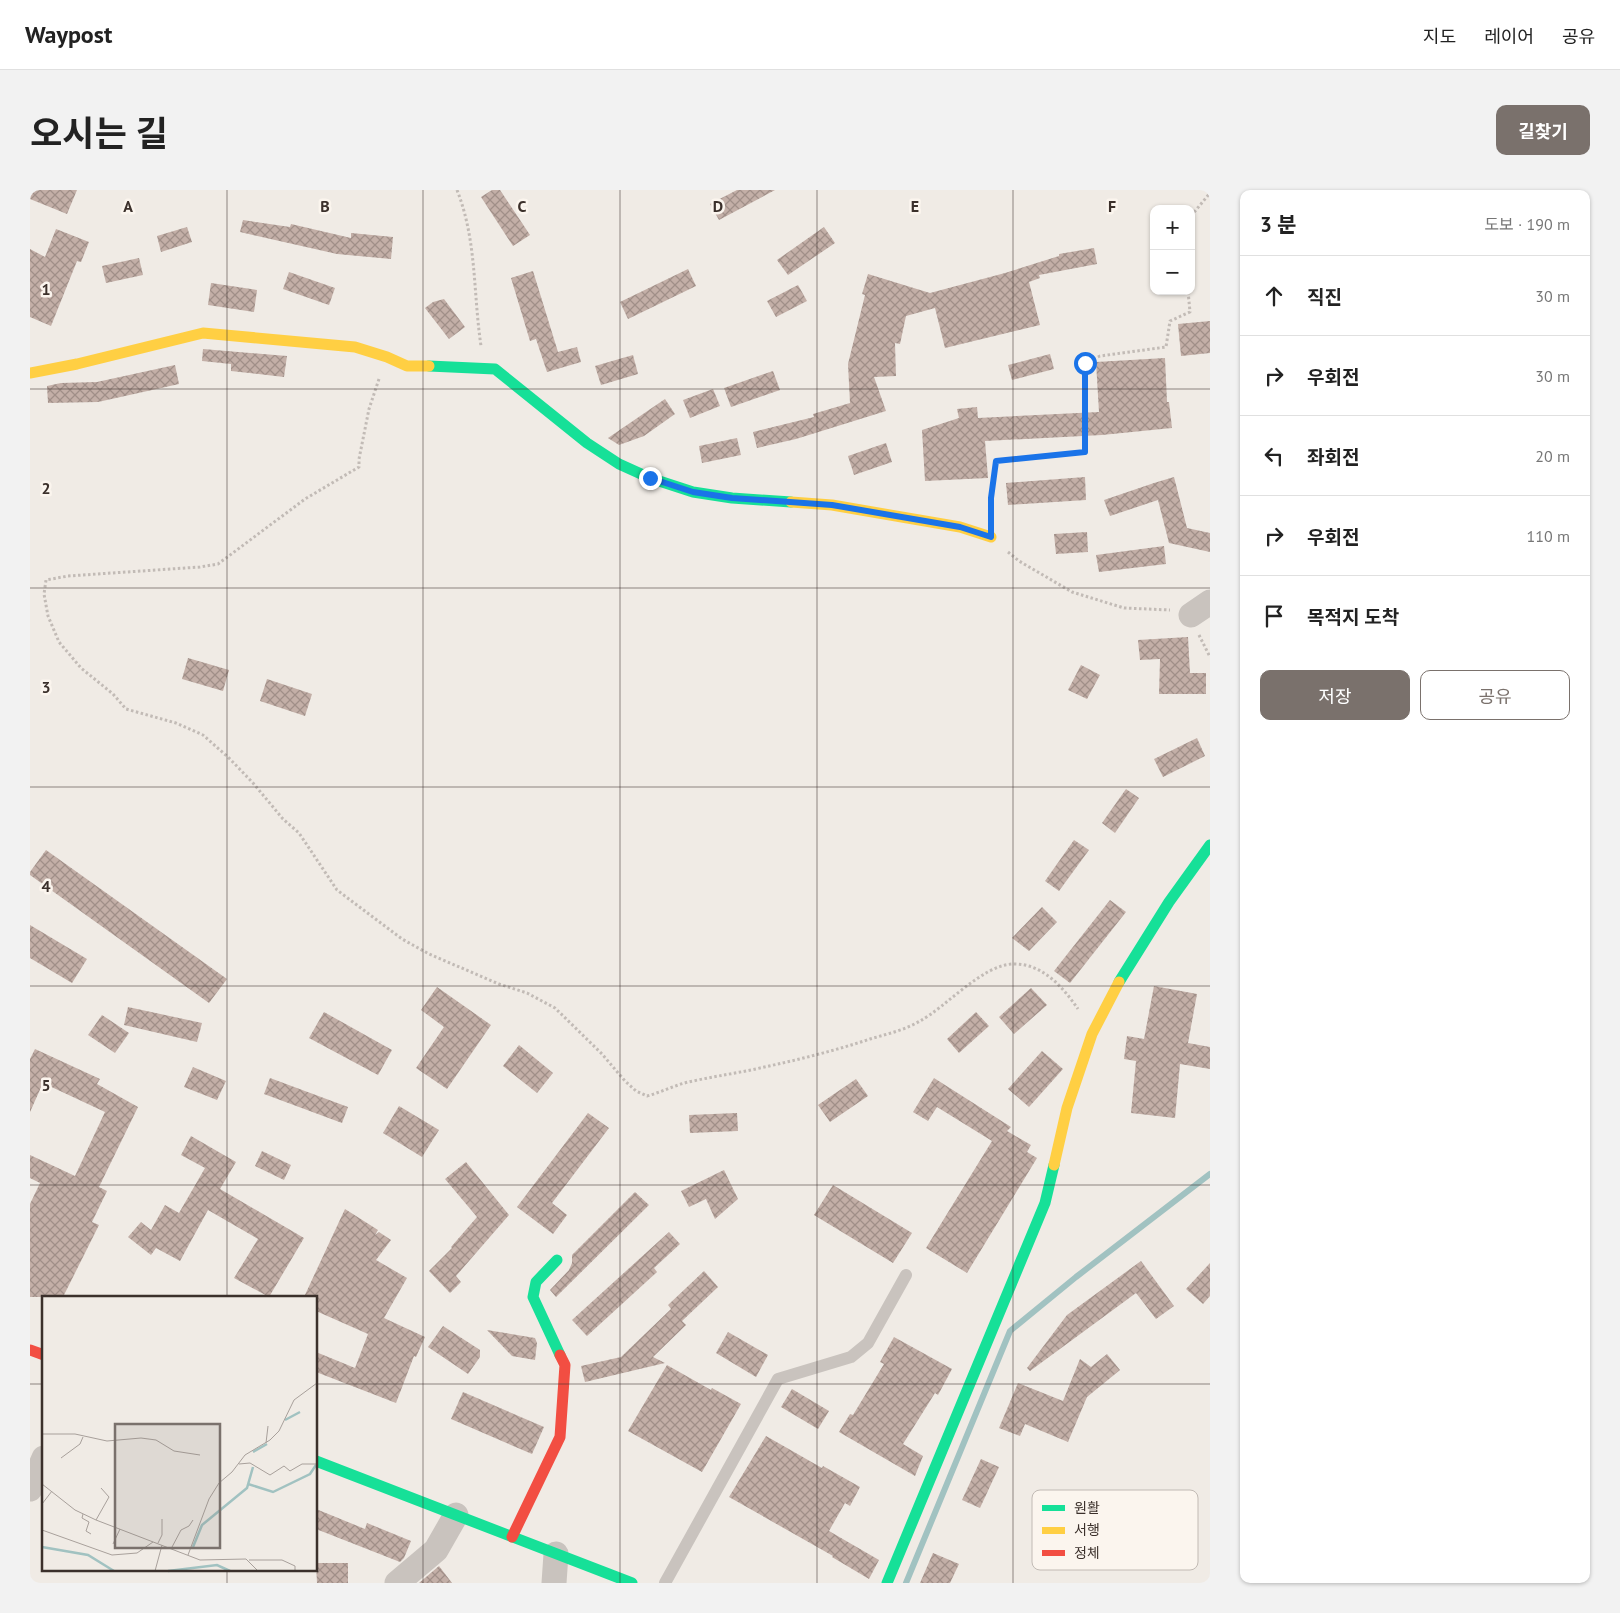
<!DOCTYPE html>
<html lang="ko">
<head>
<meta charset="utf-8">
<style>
  :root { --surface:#fff; --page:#f2f2f2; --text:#222; --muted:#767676; --line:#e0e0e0; --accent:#7a716c }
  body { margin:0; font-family:"PT Sans","Noto Sans KR",sans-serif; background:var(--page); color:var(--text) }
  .controls { position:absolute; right:15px; top:15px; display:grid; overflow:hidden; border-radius:10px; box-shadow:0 1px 4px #0004 }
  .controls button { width:45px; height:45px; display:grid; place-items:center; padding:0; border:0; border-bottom:1px solid var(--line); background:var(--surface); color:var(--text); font:25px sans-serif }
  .stop { position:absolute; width:15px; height:15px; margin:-11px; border:4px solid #1a73e8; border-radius:50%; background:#fff }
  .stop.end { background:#1a73e8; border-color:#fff; box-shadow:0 1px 5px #0008 }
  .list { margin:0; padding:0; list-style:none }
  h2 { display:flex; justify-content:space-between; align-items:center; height:65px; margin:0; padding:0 20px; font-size:21px }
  h2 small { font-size:16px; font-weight:400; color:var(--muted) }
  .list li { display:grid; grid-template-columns:32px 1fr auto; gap:15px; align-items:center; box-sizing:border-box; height:80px; padding:0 20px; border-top:1px solid var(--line) }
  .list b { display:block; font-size:19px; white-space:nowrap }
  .list em { font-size:16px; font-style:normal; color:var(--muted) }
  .actions { display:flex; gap:10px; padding:15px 20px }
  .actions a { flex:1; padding:11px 0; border:1px solid var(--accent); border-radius:10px; text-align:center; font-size:18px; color:var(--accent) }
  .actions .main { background:var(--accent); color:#fff }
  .icon { flex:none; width:28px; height:28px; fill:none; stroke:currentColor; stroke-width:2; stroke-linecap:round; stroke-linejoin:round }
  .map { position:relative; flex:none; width:1180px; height:1393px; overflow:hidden; border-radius:10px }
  header { display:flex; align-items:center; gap:30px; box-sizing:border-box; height:70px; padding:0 25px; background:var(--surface); border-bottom:1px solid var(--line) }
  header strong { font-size:24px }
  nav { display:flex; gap:28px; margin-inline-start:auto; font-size:18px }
  .intro { display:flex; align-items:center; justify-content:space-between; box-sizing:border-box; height:120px; padding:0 30px }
  h1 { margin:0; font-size:35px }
  .button { padding:12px 22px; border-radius:10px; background:var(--accent); color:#fff; font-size:18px; font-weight:700 }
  main { display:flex; gap:30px; padding:0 30px }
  aside { flex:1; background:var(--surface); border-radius:10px; box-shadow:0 1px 4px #0004 }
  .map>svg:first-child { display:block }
</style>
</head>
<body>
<header>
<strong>Waypost</strong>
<nav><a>지도</a><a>레이어</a><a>공유</a></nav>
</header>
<div class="intro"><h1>오시는 길</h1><a class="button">길찾기</a></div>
<main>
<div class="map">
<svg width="1180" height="1393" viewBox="0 0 1180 1393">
  <defs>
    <pattern id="building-cross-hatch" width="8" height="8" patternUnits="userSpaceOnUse" patternTransform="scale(1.25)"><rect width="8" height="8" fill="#c3afa7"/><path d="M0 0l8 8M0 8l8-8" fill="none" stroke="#a08f88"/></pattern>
  </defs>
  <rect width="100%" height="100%" fill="#f0ebe5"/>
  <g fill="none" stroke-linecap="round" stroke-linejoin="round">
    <path stroke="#a1c2c1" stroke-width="6" d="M876,1393L980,1141L1046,1087L1180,984"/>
  </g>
  <g fill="url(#building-cross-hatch)">
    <path d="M0,0H47L37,24L0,9Z"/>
    <path d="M462,0H470L500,45L483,56L451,7Z"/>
    <path d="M707,0H745L689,30L680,14Z"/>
    <path d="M213,30L260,37L261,34L321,48V43L363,47L361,69L307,64L210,42Z"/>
    <path d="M157,37L162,52L131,62L127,46Z"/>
    <path d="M794,37L805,53L758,85L747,70Z"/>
    <path d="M26,39L59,52L51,72L47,71L21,136L0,127V59L15,67Z"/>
    <path d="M1064,58L1067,74L1009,85L1010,88L999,92L1010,135L915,158L905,118L876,126L870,154L865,153L866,186L844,187L856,221L766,249L727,258L723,242L784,227L783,224L820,213L818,174L835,105L832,104L838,84L900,103L975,83L1029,66V64Z"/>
    <path d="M109,68L113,85L76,93L72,76Z"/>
    <path d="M658,79L666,96L598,129L590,112Z"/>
    <path d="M503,81L528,162L547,157L551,172L517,182L506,149L500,151L481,88Z"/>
    <path d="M259,82L305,98L299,115L253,99Z"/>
    <path d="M181,93L227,100L224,122L178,115Z"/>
    <path d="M768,95L777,111L746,127L737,111Z"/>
    <path d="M414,109L435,137L419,149L395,118L403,112Z"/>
    <path d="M1180,131V163L1151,166L1148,134Z"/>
    <path d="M173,159L257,166L254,187L201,181V174L172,171Z"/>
    <path d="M1020,164L1024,179L982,190L978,175Z"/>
    <path d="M603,165L608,184L571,195L565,176Z"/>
    <path d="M1135,168L1137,212H1139L1142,238L1072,245L955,251L958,288L895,291L892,240L929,228L927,219L947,217L948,228L1069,222L1066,172Z"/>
    <path d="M145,175L149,194L68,212L18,213L17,196L31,193L67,192Z"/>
    <path d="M743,181L750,200L701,217L694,198Z"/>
    <path d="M683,199L690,216L660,228L653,210Z"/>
    <path d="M635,209L645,224L614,246L589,255L578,248Z"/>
    <path d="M707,248L711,265L672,273L669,256Z"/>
    <path d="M856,253L862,272L824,285L818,266Z"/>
    <path d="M1055,287L1056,310L978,315L976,293Z"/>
    <path d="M1144,287L1157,338L1180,343V362L1139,353L1128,310L1080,326L1074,310L1124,293Z"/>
    <path d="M1057,342L1058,362L1026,364L1024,344Z"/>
    <path d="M1134,356L1136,374L1069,382L1066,365Z"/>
    <path d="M1158,447L1160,483H1176V504H1129L1130,469L1110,470L1108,450Z"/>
    <path d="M158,468L199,480L193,501L152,489Z"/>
    <path d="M1051,475L1070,485L1057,509L1038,500Z"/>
    <path d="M237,489L282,504L275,526L230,511Z"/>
    <path d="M1167,548L1175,566L1133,587L1124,569Z"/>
    <path d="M1096,599L1109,608L1085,643L1072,633Z"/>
    <path d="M1044,650L1059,660L1029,701L1015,691Z"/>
    <path d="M16,660L197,789L179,813L0,685V682Z"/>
    <path d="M1080,710L1096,722L1040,793L1024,781Z"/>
    <path d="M1012,717L1027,732L999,761L982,748Z"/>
    <path d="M0,735L57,769L42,793L0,768Z"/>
    <path d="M1124,796L1167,804L1158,853L1180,857V879L1150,874L1145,928L1101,923L1106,871L1094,869L1097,846L1114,849Z"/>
    <path d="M407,797L461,835L417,899L386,878L414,837L391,820Z"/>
    <path d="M1001,798L1017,815L984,844L969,827Z"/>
    <path d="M98,817L172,833L167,852L94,835Z"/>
    <path d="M294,822L362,860L348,885L279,848Z"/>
    <path d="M946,822L959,836L929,863L917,849Z"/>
    <path d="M72,825L99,843L85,863L58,845Z"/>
    <path d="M489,855L523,883L507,903L473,876Z"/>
    <path d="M5,859L70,889L67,894L108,917L69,997L77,1001L62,1032L69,1035L33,1107H0V1014L10,993L0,988V965L45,986L75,922L13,893L0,922V869Z"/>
    <path d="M1012,861L1033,879L999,917L978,899Z"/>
    <path d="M163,877L196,891L187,910L154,897Z"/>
    <path d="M240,888L318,917L312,933L234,904Z"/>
    <path d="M904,888L981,937L977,941L1001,955L997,962L1007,968L937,1083L896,1058L962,951L907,917L898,931L883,922Z"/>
    <path d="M826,889L838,906L800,932L788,915Z"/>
    <path d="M369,916L409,940L392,967L353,943Z"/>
    <path d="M558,923L579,938L522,1013L537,1025L523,1044L487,1017Z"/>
    <path d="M707,923L708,941L660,943L659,925Z"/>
    <path d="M161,946L206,972L190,999L274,1048L239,1107L204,1088L228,1049L178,1020L150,1071L126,1058L121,1065L98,1047L111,1032L121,1040L135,1015L149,1023L175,978L151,965Z"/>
    <path d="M232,961L261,975L254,990L225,976Z"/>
    <path d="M436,972L479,1025L426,1086L431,1092L420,1103L399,1081L422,1058L421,1057L447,1027L415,989Z"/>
    <path d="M694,980L708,1009L685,1029L676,1009L659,1017L651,1001Z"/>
    <path d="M803,995L882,1043L863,1073L784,1025Z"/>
    <path d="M605,1002L619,1015L526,1107L520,1100L539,1080L542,1073V1065Z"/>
    <path d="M315,1019L348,1040L345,1045L349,1042L361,1050L346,1070L377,1088L354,1128L395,1147L386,1167L384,1166L366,1213L286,1182V1162L325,1178L338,1144L286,1121V1107H274Z"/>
    <path d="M639,1042L650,1054L624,1078L627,1082L557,1146L542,1130Z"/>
    <path d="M1111,1071L1144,1116L1126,1129L1106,1103L1000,1181L997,1178L1037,1125Z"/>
    <path d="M1180,1073V1106L1173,1114L1156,1099Z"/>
    <path d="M674,1081L688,1097L652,1131L656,1135L623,1167L635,1173L555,1192L551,1176L591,1167L641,1119L638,1115Z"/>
    <path d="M413,1136L450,1160V1167L438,1184L398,1157Z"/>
    <path d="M457,1140L505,1148L507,1153L505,1170L482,1166Z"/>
    <path d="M698,1142L738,1165L726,1187L686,1163Z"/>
    <path d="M864,1147L922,1179L908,1205L905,1203L873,1254L893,1266L885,1286L809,1242L820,1224L823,1225L854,1174L850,1172Z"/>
    <path d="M1077,1164L1090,1180L1057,1207L1038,1252L995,1234L990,1246L969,1238L988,1193L1033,1211L1050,1169L1061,1177Z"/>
    <path d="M637,1175L681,1200L682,1198L711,1214L672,1282L598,1241Z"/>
    <path d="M762,1199L799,1221L788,1239L751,1217Z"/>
    <path d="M433,1202L514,1237L502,1264L421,1229Z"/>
    <path d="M736,1246L792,1278L793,1276L830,1297L820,1316L815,1313L799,1341L849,1370L839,1389L802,1367L803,1366L699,1307Z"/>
    <path d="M951,1269L969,1277L950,1318L932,1310Z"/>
    <path d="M286,1319L335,1339L337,1333L381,1351L374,1368L370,1372L286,1339Z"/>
    <path d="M903,1363L929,1374L920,1393H890Z"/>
    <path d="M286,1373H318V1393H287Z"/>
    <path d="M409,1376L422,1393H389Z"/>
  </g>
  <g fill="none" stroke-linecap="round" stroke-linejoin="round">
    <g stroke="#c2bbb6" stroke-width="3" stroke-dasharray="2.5 2.5" stroke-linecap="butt">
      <path d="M427,0C447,51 443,102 451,156"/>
      <path d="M1161,26L1180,3"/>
      <path d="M349,189L339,219L329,269V277L275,309L188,374L170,377L38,386L16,390L14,404L18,426L29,452L51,478L83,504L96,519L146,533L173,545L199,568L223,593L253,629L269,643L307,700L372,749L399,764L469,794L497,803L525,818L572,864L595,891L606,901L617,906C632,902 647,894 663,891C686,886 708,883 730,878C767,870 804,861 840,849C857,844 875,840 890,831C916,817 952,775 983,774C1012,773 1033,797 1048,819"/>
      <path d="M961,323V308L966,271L1055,262V173L1070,166L1136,157L1140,131L1160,122L1158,101"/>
      <path d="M978,362L989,371L1042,402L1094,418L1140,420"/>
      <path d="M1169,445L1180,467"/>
    </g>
    <path stroke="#c9c3be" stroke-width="12" d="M635,1393L748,1189L821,1167L838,1153L876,1085"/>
    <g stroke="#c9c3be" stroke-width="25">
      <path d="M1161,425L1180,412"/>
      <path d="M0,1299L14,1268"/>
      <path d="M367,1393L406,1360L426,1325"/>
      <path d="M524,1393L526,1364"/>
    </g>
    <g stroke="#16e098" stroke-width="11">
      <path d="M399,176L465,179L557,253L589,274L620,288L663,302L702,308L761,312"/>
      <path d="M1089,792L1139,712L1180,655"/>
      <path d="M527,1070L506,1092L503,1107L530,1165"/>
      <path d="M286,1271L602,1393"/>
      <path d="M857,1393L1015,1013L1024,975"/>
    </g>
    <g stroke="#ffcf43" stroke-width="11">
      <path d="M0,183L47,174L173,143L325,157L357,167L377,176H399"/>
      <path d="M761,312L802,315L930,337L961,347"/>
      <path d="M1024,975L1037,918L1062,844L1089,792"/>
    </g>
    <g stroke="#f24e42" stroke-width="11">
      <path d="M0,1160L14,1165"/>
      <path d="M482,1347L530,1247L535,1175L530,1165"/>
    </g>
  </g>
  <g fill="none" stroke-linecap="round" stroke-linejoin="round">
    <path stroke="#1a73e8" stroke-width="6" d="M620,288L663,302L702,308L802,315L930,337L961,347V308L966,271L1055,262V173"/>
  </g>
  <path fill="none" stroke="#3b302b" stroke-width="1" stroke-opacity="0.55" d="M197,0V1107M393,0V1393M590,0V1393M787,0V1393M983,0V1393M0,199H1180M0,398H1180M0,597H1180M0,796H1180M0,995H1180M0,1194H14M286,1194H1180M197,1379V1393"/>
  <g transform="translate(12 1106)">
    <rect width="275" height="275" fill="#f0ebe5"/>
    <path fill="none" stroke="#a1c2c1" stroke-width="2.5" d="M243,124L258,116M211,156L225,148M206,188L231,196L268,178L274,169M0,251L46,259L72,275M151,251L160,229L205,192L211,171M126,275L175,269L188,275"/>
    <path fill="none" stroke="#a8a09b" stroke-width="1" d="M0,138H33L65,145L99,142L114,144L132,155L158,159M224,147L226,130M19,162L38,148L41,141M197,168L208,167L228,179L242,170L248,175L260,168H275M0,188L33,214L54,224L158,264L204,263L216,275M0,208L10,195M41,218L40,222L47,226L44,235L49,238M54,224L67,201L59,192M0,234L70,259L95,257L111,246M116,247L120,239V223M71,248L78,233M129,253L139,234L147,230L151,224M146,259L167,203L177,187L190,176L203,159L228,144L237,135L252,104L275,87M207,264H240L253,270V275M113,275L120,249"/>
    <path fill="#7a716c" fill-opacity="0.15" stroke="#7a716c" stroke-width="2.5" d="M73,128H178V252H73Z"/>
    <rect width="275" height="275" fill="none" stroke="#3b302b" stroke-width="2.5"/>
  </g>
  <rect x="1002" y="1300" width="166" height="80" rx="8" fill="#fbf5ee" stroke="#c1bab4" stroke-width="1"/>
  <rect x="1012" y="1315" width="23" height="6" fill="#16e098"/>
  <rect x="1012" y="1337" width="23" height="7" fill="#ffcf43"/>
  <rect x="1012" y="1360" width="23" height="6" fill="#f24e42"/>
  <g font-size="14" fill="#3b302b">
    <text x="1044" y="1323">원활</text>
    <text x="1044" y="1345">서행</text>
    <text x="1044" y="1368">정체</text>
  </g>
  <g font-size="16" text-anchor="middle" font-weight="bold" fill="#3b302b" stroke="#fbf5ee" stroke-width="5" stroke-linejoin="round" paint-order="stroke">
    <text x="98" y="22">A</text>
    <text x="295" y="22">B</text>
    <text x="492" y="22">C</text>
    <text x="688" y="22">D</text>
    <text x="885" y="22">E</text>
    <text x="1082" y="22">F</text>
    <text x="16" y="105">1</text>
    <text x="16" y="304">2</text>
    <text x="16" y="503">3</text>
    <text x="16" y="702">4</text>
    <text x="16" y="901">5</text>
  </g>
</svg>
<div class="controls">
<button>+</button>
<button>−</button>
</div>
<div class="stop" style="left:1055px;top:173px"></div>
<div class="stop end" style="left:620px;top:288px"></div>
</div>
<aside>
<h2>3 분<small>도보 · 190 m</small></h2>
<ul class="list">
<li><svg class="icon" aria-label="ahead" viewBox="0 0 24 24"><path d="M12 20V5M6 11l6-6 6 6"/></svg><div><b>직진</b></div><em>30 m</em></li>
<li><svg class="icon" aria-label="right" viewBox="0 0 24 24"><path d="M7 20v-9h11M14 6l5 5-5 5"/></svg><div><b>우회전</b></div><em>30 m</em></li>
<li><svg class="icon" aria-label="left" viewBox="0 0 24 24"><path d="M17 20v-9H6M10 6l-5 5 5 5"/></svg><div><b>좌회전</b></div><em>20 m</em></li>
<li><svg class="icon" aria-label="right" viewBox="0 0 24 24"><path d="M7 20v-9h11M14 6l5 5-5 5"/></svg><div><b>우회전</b></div><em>110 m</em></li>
<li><svg class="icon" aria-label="arrive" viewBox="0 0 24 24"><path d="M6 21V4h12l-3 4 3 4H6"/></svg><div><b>목적지 도착</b></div></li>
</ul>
<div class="actions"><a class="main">저장</a><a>공유</a></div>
</aside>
</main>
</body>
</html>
